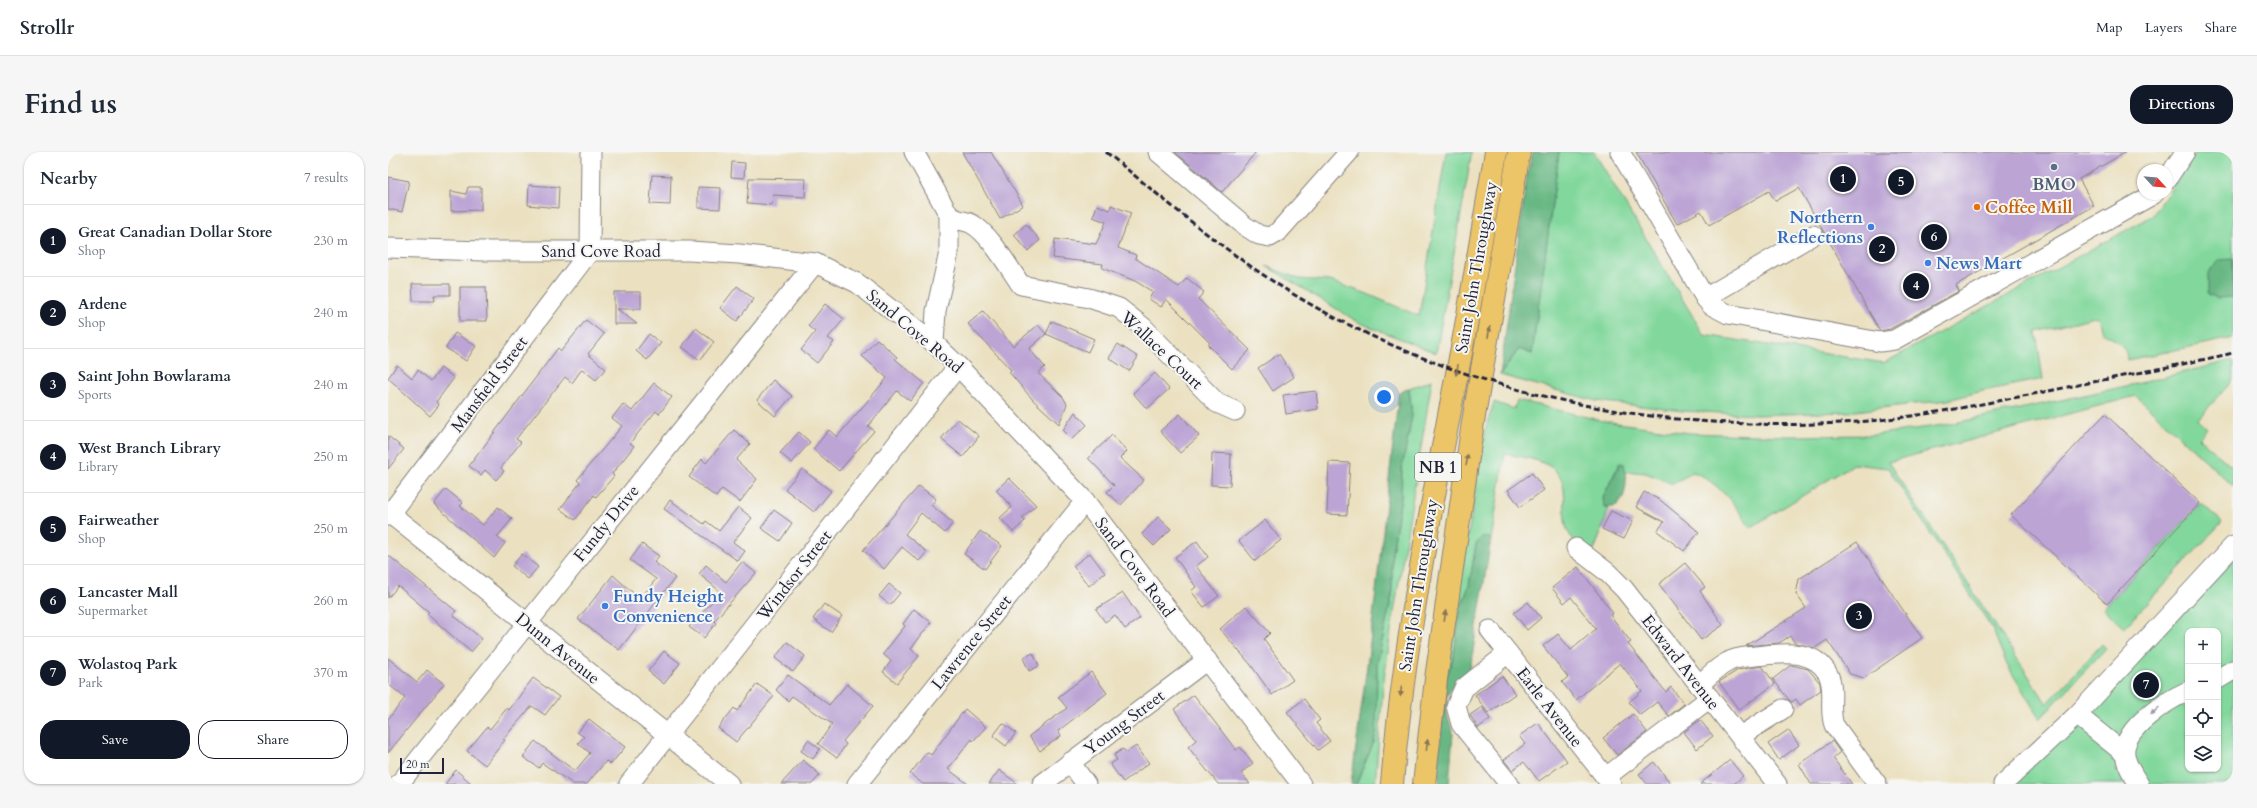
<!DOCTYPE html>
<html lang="en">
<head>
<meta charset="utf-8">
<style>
  :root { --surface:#fff; --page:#f6f6f7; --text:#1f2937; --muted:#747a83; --line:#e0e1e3; --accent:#111827 }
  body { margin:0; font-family:Cardo,serif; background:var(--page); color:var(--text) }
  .controls { position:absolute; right:12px; bottom:12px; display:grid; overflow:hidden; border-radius:8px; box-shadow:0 1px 3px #0004 }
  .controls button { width:36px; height:36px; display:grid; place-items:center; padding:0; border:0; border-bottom:1px solid var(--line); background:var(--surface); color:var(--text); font:20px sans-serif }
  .compass { position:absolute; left:1749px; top:12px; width:36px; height:36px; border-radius:50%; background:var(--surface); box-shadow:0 1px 3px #0004; rotate:116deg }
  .scale { position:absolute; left:12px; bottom:10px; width:44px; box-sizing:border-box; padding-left:4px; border:2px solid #22223b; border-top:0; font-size:11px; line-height:14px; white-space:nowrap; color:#22223b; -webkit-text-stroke:3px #f6f6f2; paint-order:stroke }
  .you { position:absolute; left:996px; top:245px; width:14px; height:14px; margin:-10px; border:3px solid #fff; border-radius:50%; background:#1a73e8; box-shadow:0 0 0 6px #1a73e833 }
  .badge { display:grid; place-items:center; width:26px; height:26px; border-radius:50%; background:var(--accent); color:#fff; font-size:13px; font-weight:700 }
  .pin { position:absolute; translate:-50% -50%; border:2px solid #fff; box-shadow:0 1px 4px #0006 }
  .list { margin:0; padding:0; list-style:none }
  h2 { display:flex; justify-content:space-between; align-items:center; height:52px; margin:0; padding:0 16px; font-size:17px }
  h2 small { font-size:13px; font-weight:400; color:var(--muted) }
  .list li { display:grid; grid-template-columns:26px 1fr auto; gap:12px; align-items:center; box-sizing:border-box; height:72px; padding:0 16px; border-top:1px solid var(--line) }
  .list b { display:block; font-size:15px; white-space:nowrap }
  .list p { margin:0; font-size:13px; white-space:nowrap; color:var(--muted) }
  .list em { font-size:13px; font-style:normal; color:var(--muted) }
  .actions { display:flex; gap:8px; padding:12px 16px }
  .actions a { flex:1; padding:9px 0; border:1px solid var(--accent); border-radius:16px; text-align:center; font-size:14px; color:var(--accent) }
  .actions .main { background:var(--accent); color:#fff }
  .icon { flex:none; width:22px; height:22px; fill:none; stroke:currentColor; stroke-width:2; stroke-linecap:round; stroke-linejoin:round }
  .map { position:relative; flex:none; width:1845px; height:632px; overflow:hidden; border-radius:16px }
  header { display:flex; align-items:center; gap:24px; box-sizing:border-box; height:56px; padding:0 20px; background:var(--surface); border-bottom:1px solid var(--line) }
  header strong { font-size:19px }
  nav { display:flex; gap:22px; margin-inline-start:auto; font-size:14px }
  .intro { display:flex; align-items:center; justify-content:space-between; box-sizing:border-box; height:96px; padding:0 24px }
  h1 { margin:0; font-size:28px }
  .button { padding:10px 18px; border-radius:16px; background:var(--accent); color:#fff; font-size:14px; font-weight:700 }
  main { display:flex; gap:24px; padding:0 24px }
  aside { flex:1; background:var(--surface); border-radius:16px; box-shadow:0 1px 3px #0004 }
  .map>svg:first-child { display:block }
</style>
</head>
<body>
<header>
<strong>Strollr</strong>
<nav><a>Map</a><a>Layers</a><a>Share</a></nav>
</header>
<div class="intro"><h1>Find us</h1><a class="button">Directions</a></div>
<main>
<aside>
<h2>Nearby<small>7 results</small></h2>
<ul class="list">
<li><span class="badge">1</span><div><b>Great Canadian Dollar Store</b><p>Shop</p></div><em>230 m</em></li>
<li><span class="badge">2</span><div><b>Ardene</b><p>Shop</p></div><em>240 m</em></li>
<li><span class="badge">3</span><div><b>Saint John Bowlarama</b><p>Sports</p></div><em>240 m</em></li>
<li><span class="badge">4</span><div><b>West Branch Library</b><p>Library</p></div><em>250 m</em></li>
<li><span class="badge">5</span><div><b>Fairweather</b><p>Shop</p></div><em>250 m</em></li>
<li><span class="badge">6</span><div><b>Lancaster Mall</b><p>Supermarket</p></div><em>260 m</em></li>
<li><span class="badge">7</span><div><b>Wolastoq Park</b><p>Park</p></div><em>370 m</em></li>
</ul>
<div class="actions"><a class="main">Save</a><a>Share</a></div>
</aside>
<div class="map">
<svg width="1845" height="632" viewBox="0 0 1845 632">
  <rect width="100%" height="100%" fill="#f6f6f2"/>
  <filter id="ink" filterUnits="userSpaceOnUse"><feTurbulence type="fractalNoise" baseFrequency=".025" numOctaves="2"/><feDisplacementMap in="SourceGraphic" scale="8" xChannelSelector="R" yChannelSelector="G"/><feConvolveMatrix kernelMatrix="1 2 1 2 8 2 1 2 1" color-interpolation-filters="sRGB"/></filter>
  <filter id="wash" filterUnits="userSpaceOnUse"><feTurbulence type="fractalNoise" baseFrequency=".012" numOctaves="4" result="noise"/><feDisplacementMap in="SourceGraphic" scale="16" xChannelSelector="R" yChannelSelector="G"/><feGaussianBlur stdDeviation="0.9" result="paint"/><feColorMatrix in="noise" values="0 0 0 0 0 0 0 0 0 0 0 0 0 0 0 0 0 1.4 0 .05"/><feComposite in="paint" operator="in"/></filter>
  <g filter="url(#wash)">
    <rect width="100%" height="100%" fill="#ebe1c1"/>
    <g fill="#82d89c" stroke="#527d6c" fill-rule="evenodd">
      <path d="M1058,0H1084L1048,201L970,170L878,114L911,127L942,129L977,141L1031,164Z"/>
      <path d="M1171,0H1206L1316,183L1496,211L1764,64L1809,0H1845V186L1739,208C1739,193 1726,187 1714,181L1710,164L1648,180L1655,227L1595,239L1560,248L1459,260L1369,263L1295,259L1208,249L1112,223L1131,197L1144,202Z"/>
      <path d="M1845,208V228L1810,267L1819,276L1811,286L1845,316V334L1748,244L1500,310L1659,552L1714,492L1718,496L1652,567L1619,513L1604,476L1500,316L1466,312L1362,376C1350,355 1329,329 1305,320L1285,332L1258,321L1237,319L1236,312H1231L1215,345L1218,356L1221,357L1206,399C1199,395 1190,392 1185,387C1164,365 1195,324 1150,309C1139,305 1127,304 1117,302L1103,387L1099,385L1088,392L1081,434L1072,458L1066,503L1058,526L1059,509L1098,275L1106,250L1126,257L1129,248L1215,269L1301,281L1401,284L1485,283L1562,272L1752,231Z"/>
      <path d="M1044,228L1002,485L995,535L987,632H968L986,590L988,581L989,512L1004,444V401L1013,345L1014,316L1024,264L1021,236Z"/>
      <path d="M1813,351L1834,370L1736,476L1715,457Z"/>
      <path d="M1845,394V632H1615ZM1800,479H1830V617H1800Z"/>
    </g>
    <g fill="#69b884" stroke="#466d60">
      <path d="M1145,0H1171L1144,202L1131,197L1112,223L1139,23Z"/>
      <path d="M1845,107V145L1829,146L1820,142V120L1832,108Z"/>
      <path d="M1021,236L1024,264L1014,316L1013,345L1004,401V444L989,512L988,581L986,590L968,632H963L981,499L1011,241Z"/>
      <path d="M1232,311L1236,312C1239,326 1240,343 1229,354L1218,356L1216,355L1215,345Z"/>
      <path d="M1095,384L1103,387L1082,517L1065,533L1058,546L1059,562L1065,581L1061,632H1051V603L1058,526L1066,503L1072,458L1081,434L1088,392Z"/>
    </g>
    <g id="blocks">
      <g fill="#bca4d5">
        <path d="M574,0H603L635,53L612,67Z"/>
        <path d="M787,0H868L834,40Z"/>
        <path d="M1248,0H1738L1691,27L1706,54L1568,133L1571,139L1502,177L1492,179L1411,36L1387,49L1381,39L1321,73L1313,59L1289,72Z"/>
        <path d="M344,10L357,11L356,26L343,25Z"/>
        <path d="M264,23L283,24L282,53L262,52Z"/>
        <path d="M0,25L21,29L14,60L0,57Z"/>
        <path d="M361,26L418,27L417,45L385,43L384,53L359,51Z"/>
        <path d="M141,33L171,35L170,56L140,53Z"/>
        <path d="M80,35H93V58L63,59V39L78,42Z"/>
        <path d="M310,35L333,36L332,57L310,56Z"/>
        <path d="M709,53L722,58L723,53L743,61L730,96L748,103L747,106L791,135L799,126L816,140L810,147L862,198L844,217L820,193L822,191L778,147L773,155L761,147L765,140L747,129L714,116L715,112L665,106L667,87L708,92L718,70L705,65Z"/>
        <path d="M638,72L652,88L640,99L626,83Z"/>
        <path d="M24,132H62V143H46L47,149H25Z"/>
        <path d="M349,134L366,147L349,169L332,156Z"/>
        <path d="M72,135H98L99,169H72Z"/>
        <path d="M226,140H253V157H229L249,172H226Z"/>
        <path d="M437,152L456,167L440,186L446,190L429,211L413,198L427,180L420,174Z"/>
        <path d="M595,159L625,194L650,173L658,182L641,197L657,215L650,221L675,245L679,252L671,272L645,248L621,220L623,218L580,172Z"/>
        <path d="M198,168L216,182L200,202L218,217L208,228L194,217L184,231L177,225L128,287L133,290L113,316L116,319L108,328L97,318L93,323L81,314L170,196L173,199Z"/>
        <path d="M664,169L706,187L700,200L658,182Z"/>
        <path d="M308,176L326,190L312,208L294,195Z"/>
        <path d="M67,181L88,194L78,209L58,196Z"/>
        <path d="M261,182L273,191L259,208L248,199Z"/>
        <path d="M489,187L509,205L507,207L536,231L522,249L509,239L480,274L486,279L451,319L425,297L441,278L449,285L499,226L474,204Z"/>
        <path d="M730,192L750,205L741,219L721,206Z"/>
        <path d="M891,202L906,225L885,239L870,216Z"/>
        <path d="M9,213L24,226L30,218L43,229L53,216L66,226L48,250L51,253L42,264L0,226Z"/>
        <path d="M767,221L781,237L759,257L745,241Z"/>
        <path d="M385,228L404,244L387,264L369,248Z"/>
        <path d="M266,231L284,245L271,262L268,259L242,291L246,294L224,322L226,324L208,345L206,343L187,368L172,357L192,331L189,328L234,274L224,266L235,252L244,259Z"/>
        <path d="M928,239L930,257L898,262L895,243Z"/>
        <path d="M687,260L699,273L684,287L675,278Z"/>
        <path d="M792,262L811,284L792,301L772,279Z"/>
        <path d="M1717,262L1812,351L1719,452L1623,363Z"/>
        <path d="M570,267L591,284L575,305L553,287Z"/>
        <path d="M346,278L362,292L348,308L369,327L352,350L334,337L328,345L301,325L314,307L318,311Z"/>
        <path d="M411,280L422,290L404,311L392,301Z"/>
        <path d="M724,283L739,299L732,306L756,328L733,353L719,340L726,333L700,306Z"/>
        <path d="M0,284L16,297L0,317Z"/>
        <path d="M824,301L843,302L842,334L823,333Z"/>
        <path d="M941,310L962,311L959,363L939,362Z"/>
        <path d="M414,317L443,339L426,360L397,337Z"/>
        <path d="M1144,321L1156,338L1132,355L1120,338Z"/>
        <path d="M621,326L648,353L634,366L637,369L625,380L612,366L624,355L608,338Z"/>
        <path d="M531,334L548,347L543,353L565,371L557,381L533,361L517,382L539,400L531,409L514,395L496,417L475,398Z"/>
        <path d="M58,337L75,351L72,354L95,373L110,355L124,367L109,385L117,391L106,406L46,352Z"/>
        <path d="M1256,340L1272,348L1311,380L1296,399L1269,379L1276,370L1248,355Z"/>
        <path d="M282,348L316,372L318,369L331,379L350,355L364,366L345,390L357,399L350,409L276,357Z"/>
        <path d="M386,358L404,371L392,389L373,376Z"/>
        <path d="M1223,359L1245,369L1236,387L1214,377Z"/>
        <path d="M770,365L783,377L766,394L754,382Z"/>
        <path d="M877,368L893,388L867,409L851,389Z"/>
        <path d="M592,379L614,394L597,417L576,402Z"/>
        <path d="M809,389L820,405L808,414L831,444L816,455L803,439L808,435L787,405Z"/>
        <path d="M1469,390L1534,486L1476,526L1462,522L1439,488L1427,496L1407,491L1402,484L1391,491L1358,494L1418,456L1408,442L1411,427Z"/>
        <path d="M254,392L271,404L266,410L287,426L231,498L190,467L225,423L252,447L268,427L242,408Z"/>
        <path d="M702,401L717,421L701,434L685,414Z"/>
        <path d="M134,402L150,415L140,427L124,414Z"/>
        <path d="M0,403L68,459L65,463L94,487L83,500L39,462L41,460L10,434L0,446Z"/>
        <path d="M354,410L368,421L326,469L328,471L316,486L301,475L333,440L311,422L318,413L338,430Z"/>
        <path d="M1297,411L1317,435L1312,439L1335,473L1313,488L1271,432Z"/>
        <path d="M1190,415L1225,461L1222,463L1243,490L1240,492L1278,540L1283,535L1296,552L1281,564L1269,550L1252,563L1241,550L1254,539L1232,511L1188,548L1174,530L1180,525L1155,494L1170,482L1183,498L1208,477L1183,445L1176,451L1164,436Z"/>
        <path d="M501,432L512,441L502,453L491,444Z"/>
        <path d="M735,441L752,466L737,477L727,463L717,470L708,457Z"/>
        <path d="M1140,450L1153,466L1139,478L1126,461Z"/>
        <path d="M436,452L454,464L443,480L425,467Z"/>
        <path d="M858,454L882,481L876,487L905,528L884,543L863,513L832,477Z"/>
        <path d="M526,457L543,470L523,497L531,504L509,531L495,520L503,509L495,502L517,474L515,472Z"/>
        <path d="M399,490L417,504L405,520L387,506Z"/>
        <path d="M276,499L292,511L276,532L260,519Z"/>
        <path d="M645,501L651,514L641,519L635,506Z"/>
        <path d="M0,506L29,530L39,518L56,532L0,601V567L17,546L0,532Z"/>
        <path d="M1403,513L1420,517L1432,531L1433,538L1412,553L1408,547L1404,550L1401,548L1385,527Z"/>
        <path d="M1374,514L1387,532L1351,558L1331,530L1350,518Z"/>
        <path d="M703,520L719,541L670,579L673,584L652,599L641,584L679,556L670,545Z"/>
        <path d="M400,523L441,553L459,532L485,554L455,589L458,592L449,606L430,592L444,572L404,544L400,549L388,538Z"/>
        <path d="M1114,524L1127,542L1100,561L1087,543Z"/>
        <path d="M145,526L171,545L157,563L144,554L115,587L117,588L97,613L79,599L99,575L102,577L119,556L121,558Z"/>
        <path d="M369,532L386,544L348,590L330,576L346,556L349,559Z"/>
        <path d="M806,543L848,598L852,595L865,611L853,621L862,632H830L800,595L808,588L786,557Z"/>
        <path d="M916,547L932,568L928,571L942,589L930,598L899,560Z"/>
        <path d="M1094,555L1102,567L1090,576L1082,563Z"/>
        <path d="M577,557L598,575L585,589L584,587L560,617L580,632H535L522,622L539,600L543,603Z"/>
        <path d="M1245,562L1259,580L1229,603L1215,586Z"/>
        <path d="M201,567L237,595L223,612L218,609L199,632H185L154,611L151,616L135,605L147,589L187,619L202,601L190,591L196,585L189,580Z"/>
        <path d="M1312,568L1325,584L1309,597L1296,580Z"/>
        <path d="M615,571L628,581L618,594L605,584Z"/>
        <path d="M1150,571L1179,609L1151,629L1136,610L1124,618L1116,608L1137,592L1131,584Z"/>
        <path d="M1400,578L1411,593L1391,608L1380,592Z"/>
        <path d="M420,588L432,597L425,607L413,599Z"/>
        <path d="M1444,589L1452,600L1445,606L1464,632H1423L1411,612Z"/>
        <path d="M748,594L761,611L735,630L722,612L729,608L726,603L735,597L738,601Z"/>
        <path d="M415,608L432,623L424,632H393Z"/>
        <path d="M1342,608L1355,624L1346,632H1312Z"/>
        <path d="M1266,610L1283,632H1259L1251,622Z"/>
        <path d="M68,618L84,632H57Z"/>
        <path d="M611,618L630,632H601Z"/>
      </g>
    </g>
  </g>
  <g filter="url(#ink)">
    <use href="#blocks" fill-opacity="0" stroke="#86827e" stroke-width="1"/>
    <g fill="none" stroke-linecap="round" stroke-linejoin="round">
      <defs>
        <g id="minor">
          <path d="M526,0L561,63V100L548,159L546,191"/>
          <path d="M770,0L857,74L871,83L882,85L890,80L961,0"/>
          <path d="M1232,0L1317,146L1323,153L1340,162L1492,190L1506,188L1766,42"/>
          <path d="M1779,27L1797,0"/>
          <path d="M561,63C570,70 577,68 584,72C602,82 621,116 633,133L701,146L731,156L755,175L829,251L847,259"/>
          <path d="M0,96L95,99H301L351,102L427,111L469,131L546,191L570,214L697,349L913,632"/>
          <path d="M1317,146L1425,83"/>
          <path d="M0,360L341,632"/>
          <path d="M0,364L202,99L203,0"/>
          <path d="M1188,396L1219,420L1236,437L1389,632"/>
          <path d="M1102,478L1223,632"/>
          <path d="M1120,501L1076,536L1068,554L1073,572L1121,632"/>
          <path d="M1830,527L1845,518"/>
          <path d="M1311,533C1320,525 1329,515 1340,510C1348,505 1358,505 1367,504C1391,502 1425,495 1440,522C1448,538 1440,557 1446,573L1489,632"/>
          <path d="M1689,563L1736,601"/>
          <path d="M1352,584L1395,557"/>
          <path d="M682,610L698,632"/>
          <path d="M1218,625L1322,546"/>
          <path d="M11,632L427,111"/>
          <path d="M241,632L570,214"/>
          <path d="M469,632L697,349"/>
          <path d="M654,632L819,508"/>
          <path d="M1615,632L1689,563L1845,394"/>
          <path d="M1751,632C1745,623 1738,613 1737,602C1734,576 1780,548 1800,539"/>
        </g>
        <g id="highway">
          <path d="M1004,632C1016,488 1045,348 1072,206C1085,138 1096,69 1108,0"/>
          <path d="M1036,632L1048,527L1085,270L1131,0"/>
        </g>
      </defs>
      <use href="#minor" stroke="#86827e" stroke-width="21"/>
      <use href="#highway" stroke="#86827e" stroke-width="24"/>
      <use href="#minor" stroke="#fff" stroke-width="19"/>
      <use href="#highway" stroke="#edc569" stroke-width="22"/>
      <path stroke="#22223b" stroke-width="3" stroke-dasharray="6 3" stroke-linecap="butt" d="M718,0C783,53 848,110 922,152C1087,246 1281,283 1470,270C1534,265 1598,251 1661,239C1722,226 1784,215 1845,201"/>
    </g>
    <defs><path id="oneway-solid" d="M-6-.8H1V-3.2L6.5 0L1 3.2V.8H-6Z"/></defs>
    <g fill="#887452">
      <use href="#oneway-solid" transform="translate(1101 180) rotate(-79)"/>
      <use href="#oneway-solid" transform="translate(1069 218) rotate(102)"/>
      <use href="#oneway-solid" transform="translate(1079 308) rotate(-82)"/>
      <use href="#oneway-solid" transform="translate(1057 464) rotate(-82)"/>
      <use href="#oneway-solid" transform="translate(1013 539) rotate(96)"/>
      <use href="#oneway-solid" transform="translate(1039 593) rotate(-83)"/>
    </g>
    <use fill="#9c9ca7" href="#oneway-solid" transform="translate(1767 559) rotate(138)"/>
  </g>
  <circle fill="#5c6f8a" stroke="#f6f6f2" stroke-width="1.5" cx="1666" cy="15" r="4"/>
  <circle fill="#e8710a" stroke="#f6f6f2" stroke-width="1.5" cx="1589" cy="55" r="4"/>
  <g fill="#3f7fe0" stroke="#f6f6f2" stroke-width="1.5">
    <circle cx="1483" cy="75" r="4"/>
    <circle cx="1540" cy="111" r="4"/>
    <circle cx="217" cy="454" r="4"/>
  </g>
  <g text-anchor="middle" stroke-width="4" stroke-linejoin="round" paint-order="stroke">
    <rect fill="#f6f6f2" stroke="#626272" stroke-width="1" x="1027" y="301" width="46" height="28" rx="3"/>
    <g font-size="16" font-weight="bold" fill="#22223b">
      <text x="1050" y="321">NB 1</text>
    </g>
    <g font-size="17" font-weight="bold" fill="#4e5e75" stroke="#f6f6f2">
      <text x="1666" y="38">BMO</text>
    </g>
    <g font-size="17" font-weight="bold" fill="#c56008" stroke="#f6f6f2" text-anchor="start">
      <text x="1597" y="61">Coffee Mill</text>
    </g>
    <g font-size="17" font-weight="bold" fill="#366cbe" stroke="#f6f6f2" text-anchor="start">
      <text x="1475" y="71" text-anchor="end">Northern<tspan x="1475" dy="20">Reflections</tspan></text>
      <text x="1548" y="117">News Mart</text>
      <text x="225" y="450">Fundy Height<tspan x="225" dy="20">Convenience</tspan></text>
    </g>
    <g font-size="17" fill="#22223b" stroke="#f6f6f2">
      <text x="213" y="105">Sand Cove Road</text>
      <text transform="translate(1088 115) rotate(-80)" y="6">Saint John Throughway</text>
      <text transform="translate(527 179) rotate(40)" y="6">Sand Cove Road</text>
      <text transform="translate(774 198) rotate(43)" y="6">Wallace Court</text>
      <text transform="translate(101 232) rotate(-53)" y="6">Mansfield Street</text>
      <text transform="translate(218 371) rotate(-51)" y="6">Fundy Drive</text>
      <text transform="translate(747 415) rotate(53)" y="6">Sand Cove Road</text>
      <text transform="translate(406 423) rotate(-52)" y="6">Windsor Street</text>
      <text transform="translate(1030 433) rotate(-81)" y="6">Saint John Throughway</text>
      <text transform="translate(583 490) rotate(-51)" y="6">Lawrence Street</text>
      <text transform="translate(170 496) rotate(39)" y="6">Dunn Avenue</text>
      <text transform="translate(1293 510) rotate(52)" y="6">Edward Avenue</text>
      <text transform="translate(1162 555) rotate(52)" y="6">Earle Avenue</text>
      <text transform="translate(736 570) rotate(-37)" y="6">Young Street</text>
    </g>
  </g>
</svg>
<div class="controls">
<button>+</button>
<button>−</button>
<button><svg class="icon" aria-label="locate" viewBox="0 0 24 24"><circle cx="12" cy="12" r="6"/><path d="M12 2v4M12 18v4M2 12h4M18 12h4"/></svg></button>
<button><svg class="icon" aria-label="layers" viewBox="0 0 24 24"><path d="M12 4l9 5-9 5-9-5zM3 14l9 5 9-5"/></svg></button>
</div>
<svg class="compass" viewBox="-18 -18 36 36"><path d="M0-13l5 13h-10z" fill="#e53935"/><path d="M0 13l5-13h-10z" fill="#747a83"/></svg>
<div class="scale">20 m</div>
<div class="you"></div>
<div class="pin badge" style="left:1455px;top:27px">1</div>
<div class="pin badge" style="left:1494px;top:97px">2</div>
<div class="pin badge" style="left:1471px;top:464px">3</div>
<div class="pin badge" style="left:1528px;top:134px">4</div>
<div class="pin badge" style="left:1513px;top:30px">5</div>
<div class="pin badge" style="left:1546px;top:85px">6</div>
<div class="pin badge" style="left:1758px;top:533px">7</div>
</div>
</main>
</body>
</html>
